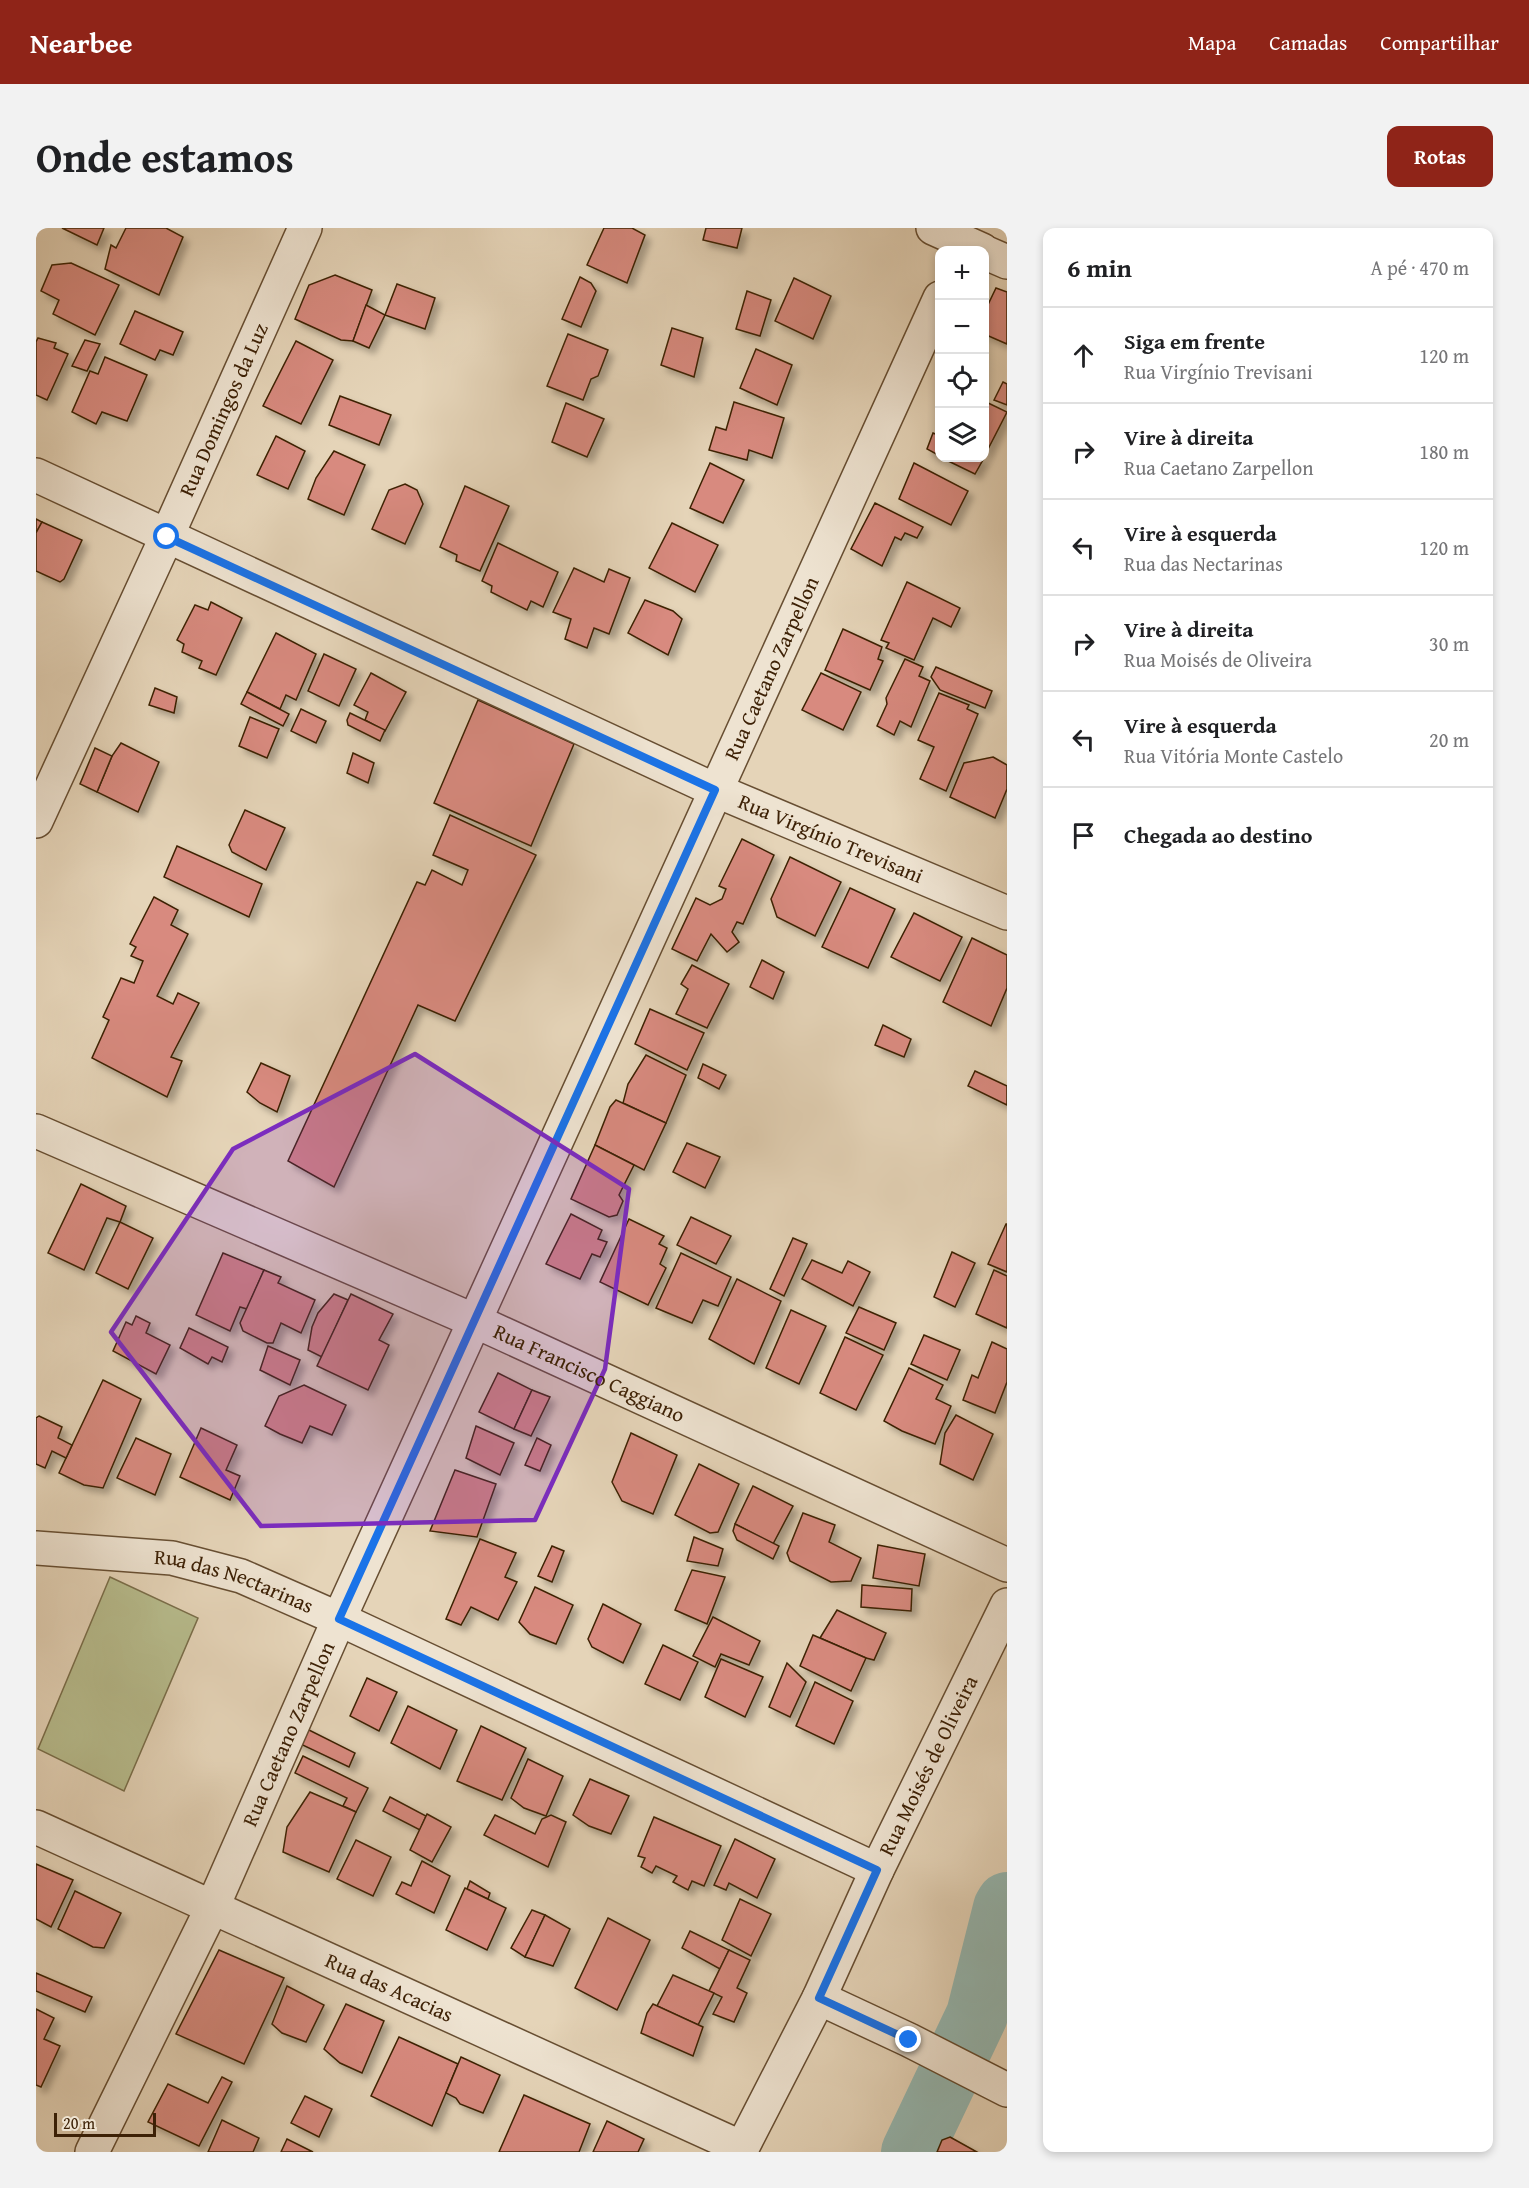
<!DOCTYPE html>
<html lang="pt">
<head>
<meta charset="utf-8">
<style>
  :root { --surface:#fff; --page:#f2f2f2; --text:#202124; --muted:#757577; --line:#e0e0e0; --accent:#8f2418 }
  body { margin:0; font-family:"Gentium Book Plus",serif; background:var(--page); color:var(--text) }
  .controls { position:absolute; right:18px; top:18px; display:grid; overflow:hidden; border-radius:12px; box-shadow:0 3px 9px #0003 }
  .controls button { width:54px; height:54px; display:grid; place-items:center; padding:0; border:0; border-bottom:2px solid var(--line); background:var(--surface); color:var(--text); font:30px sans-serif }
  .scale { position:absolute; left:18px; bottom:15px; width:102px; box-sizing:border-box; padding-left:6px; border:3px solid #3d2106; border-top:0; font-size:16px; line-height:21px; white-space:nowrap; color:#3d2106; -webkit-text-stroke:4px #eee3d1; paint-order:stroke }
  .stop { position:absolute; width:18px; height:18px; margin:-14px; border:4px solid #1a73e8; border-radius:50%; background:#fff }
  .stop.end { background:#1a73e8; border-color:#fff; box-shadow:0 2px 6px #0008 }
  .list { margin:0; padding:0; list-style:none }
  h2 { display:flex; justify-content:space-between; align-items:center; height:78px; margin:0; padding:0 24px; font-size:26px }
  h2 small { font-size:20px; font-weight:400; color:var(--muted) }
  .list li { display:grid; grid-template-columns:39px 1fr auto; gap:18px; align-items:center; box-sizing:border-box; height:96px; padding:0 24px; border-top:2px solid var(--line) }
  .list b { display:block; font-size:22px; white-space:nowrap }
  .list p { margin:0; font-size:20px; white-space:nowrap; color:var(--muted) }
  .list em { font-size:20px; font-style:normal; color:var(--muted) }
  .icon { flex:none; width:33px; height:33px; fill:none; stroke:currentColor; stroke-width:2; stroke-linecap:round; stroke-linejoin:round }
  .map { position:relative; flex:none; width:971px; height:1924px; overflow:hidden; border-radius:12px }
  header { display:flex; align-items:center; gap:36px; box-sizing:border-box; height:84px; padding:0 30px; background:var(--accent); color:#fff }
  header strong { font-size:28px }
  nav { display:flex; gap:33px; margin-inline-start:auto; font-size:21px }
  .intro { display:flex; align-items:center; justify-content:space-between; box-sizing:border-box; height:144px; padding:0 36px }
  h1 { margin:0; font-size:42px }
  .button { padding:15px 27px; border-radius:12px; background:var(--accent); color:#fff; font-size:21px; font-weight:700 }
  main { display:flex; gap:36px; padding:0 36px }
  aside { flex:1; background:var(--surface); border-radius:12px; box-shadow:0 3px 9px #0003 }
  .map>svg:first-child { display:block }
</style>
</head>
<body>
<header>
<strong>Nearbee</strong>
<nav><a>Mapa</a><a>Camadas</a><a>Compartilhar</a></nav>
</header>
<div class="intro"><h1>Onde estamos</h1><a class="button">Rotas</a></div>
<main>
<div class="map">
<svg width="971" height="1924" viewBox="0 0 971 1924">
  <defs>
    <filter id="shadow"><feDropShadow dx="5.5" dy="5.5" stdDeviation="3" flood-color="#0004"/></filter>
  </defs>
  <rect width="100%" height="100%" fill="#e5d4b8"/>
  <filter id="stains"><feTurbulence type="fractalNoise" baseFrequency=".00333" numOctaves="4"/><feColorMatrix values="0 0 0 0 .2 0 0 0 0 .09 0 0 0 0 .02 0 0 0 .5 -.17"/></filter>
  <radialGradient id="worn" r=".72"><stop offset=".6" stop-color="#630" stop-opacity="0"/><stop offset="1" stop-color="#630" stop-opacity=".3"/></radialGradient>
  <path fill="#b7bc8d" stroke="#7a6e4a" stroke-width="1.5" d="M74,1349L162,1390L88,1563L2,1521Z"/>
  <g fill="none" stroke-linecap="round" stroke-linejoin="round">
    <path stroke="#96b8b1" stroke-width="62" d="M876,1924L941,1787L968,1680L971,1675"/>
  </g>
  <g fill="#d88a7f" stroke="#3d2106" stroke-width="1.5" filter="url(#shadow)">
    <path d="M26,0H68L61,17Z"/>
    <path d="M90,0H130L147,9L123,67L69,41L75,17L80,20Z"/>
    <path d="M568,0H596L609,7L591,55L551,37Z"/>
    <path d="M670,0H706L701,20L667,12Z"/>
    <path d="M35,35L83,57L59,107L17,86L23,72L5,63L16,37Z"/>
    <path d="M299,47L336,62L317,113L305,112L259,91L273,57Z"/>
    <path d="M544,49L555,55L560,63L545,99L526,91Z"/>
    <path d="M758,50L795,68L777,111L739,93Z"/>
    <path d="M361,56L399,70L389,101L349,87Z"/>
    <path d="M960,60L971,64V116L948,106V85Z"/>
    <path d="M711,63L735,72L724,108L700,101Z"/>
    <path d="M330,77L349,87L333,120L317,113Z"/>
    <path d="M99,83L147,104L137,127L124,122L119,132L84,116Z"/>
    <path d="M636,100L667,110L658,149L625,137Z"/>
    <path d="M532,106L572,122L562,148L555,151L547,172L511,158Z"/>
    <path d="M2,110L20,115L18,120L32,126L11,172L0,167V114Z"/>
    <path d="M49,112L64,116L51,143L36,138Z"/>
    <path d="M260,113L297,132L265,196L227,178Z"/>
    <path d="M720,121L756,137L741,177L704,160Z"/>
    <path d="M69,129L111,147L91,193L66,184L60,196L36,184L54,143L62,146Z"/>
    <path d="M967,154L971,156V177L958,172Z"/>
    <path d="M304,168L355,187L343,217L293,197Z"/>
    <path d="M948,173L971,184L948,229Z"/>
    <path d="M698,174L748,190L736,230L713,222L711,232L673,222L680,199L690,202Z"/>
    <path d="M530,175L568,191L551,229L516,214Z"/>
    <path d="M897,205L904,208V228L891,221Z"/>
    <path d="M240,208L269,223L252,261L221,247Z"/>
    <path d="M298,223L329,237L308,287L272,271L280,250Z"/>
    <path d="M906,230H948L939,246Z"/>
    <path d="M674,235L708,252L687,295L654,280Z"/>
    <path d="M878,235L932,263L915,297L863,271Z"/>
    <path d="M369,256L381,262L387,276L369,316L336,301L353,262Z"/>
    <path d="M429,258L473,278L444,343L420,333L421,327L404,319Z"/>
    <path d="M839,275L887,299L881,310L869,305L865,312L859,309L846,338L815,321Z"/>
    <path d="M0,291L6,294L0,305Z"/>
    <path d="M6,294L46,312L28,351L24,354L0,343V305Z"/>
    <path d="M636,295L682,317L659,364L613,340Z"/>
    <path d="M462,315L522,344L507,379L495,373L491,382L455,364L456,358L446,353Z"/>
    <path d="M538,340L568,354L573,341L594,350L573,406L558,400L551,420L529,411L535,391L517,384Z"/>
    <path d="M871,354L924,380L915,399L897,390L878,432L850,420L853,415L845,412Z"/>
    <path d="M609,372L637,383L646,391L632,427L592,405Z"/>
    <path d="M175,374L206,390L180,447L163,440L166,433L146,424L148,416L141,412L159,377L172,382Z"/>
    <path d="M807,401L846,419L842,431L847,433L834,462L789,442Z"/>
    <path d="M240,405L280,426L260,472L250,467L244,481L211,464Z"/>
    <path d="M288,426L320,441L303,478L272,463Z"/>
    <path d="M869,431L887,439L883,448L894,453L875,499L864,493L858,507L841,498L851,476L850,470Z"/>
    <path d="M900,439L956,463L949,480L904,462L895,449Z"/>
    <path d="M335,445L370,464L349,503L329,492L332,484L318,477Z"/>
    <path d="M785,445L825,464L807,502L766,482Z"/>
    <path d="M119,460L141,469L138,485L113,477Z"/>
    <path d="M211,464L253,486L247,498L205,476Z"/>
    <path d="M903,465L933,477L931,481L942,486L910,563L884,551L898,519L882,512Z"/>
    <path d="M442,472L538,516L495,618L398,575Z"/>
    <path d="M265,481L290,493L280,515L255,503Z"/>
    <path d="M314,485L349,502L344,513L312,497L311,492Z"/>
    <path d="M214,489L243,501L231,530L203,518Z"/>
    <path d="M85,515L123,534L102,584L61,564L76,528Z"/>
    <path d="M59,520L76,528L61,564L44,556Z"/>
    <path d="M317,525L338,535L332,555L311,545Z"/>
    <path d="M957,529L971,537V561L959,590L914,569L928,535Z"/>
    <path d="M209,582L249,600L230,642L196,624L193,617Z"/>
    <path d="M414,587L500,627L419,793L382,777L298,959L252,933L381,654L389,657L396,642L426,657L432,642L397,627Z"/>
    <path d="M706,611L738,627L707,696L701,694L696,704L703,714L691,724L675,706L661,733L636,721L660,670L674,677L686,671L690,661L683,658Z"/>
    <path d="M141,618L226,656L213,689L128,649Z"/>
    <path d="M754,629L805,654L779,708L741,689L735,671Z"/>
    <path d="M814,660L859,681L832,740L786,719Z"/>
    <path d="M118,669L142,682L135,697L152,706L121,768L137,776L142,765L163,775L135,829L146,833L131,869L56,830L73,792L67,789L85,750L98,755L107,733L95,728L100,719L94,716Z"/>
    <path d="M878,685L926,709L904,753L855,729Z"/>
    <path d="M936,710L971,727V760L955,798L907,774Z"/>
    <path d="M726,732L748,744L737,771L714,759Z"/>
    <path d="M656,737L693,756L671,800L640,786L652,761L645,756Z"/>
    <path d="M614,781L668,805L651,842L599,816Z"/>
    <path d="M847,797L875,811L868,829L839,817Z"/>
    <path d="M610,827L650,847L630,895L587,875L592,856Z"/>
    <path d="M225,835L254,848L241,884L224,875L211,864Z"/>
    <path d="M667,836L690,847L683,861L662,850Z"/>
    <path d="M939,843L971,858V877L932,858Z"/>
    <path d="M580,872L630,895L608,942L559,917L574,879Z"/>
    <path d="M651,915L684,929L669,960L637,944Z"/>
    <path d="M559,917L598,937L583,967L587,973L581,987L573,989L535,971Z"/>
    <path d="M45,956L90,978L84,994L71,990L48,1042L12,1025Z"/>
    <path d="M535,986L566,1002L562,1011L571,1014L564,1029L556,1026L544,1051L510,1036Z"/>
    <path d="M655,989L695,1008L680,1036L641,1017Z"/>
    <path d="M593,991L628,1008L623,1016L631,1020L624,1036L630,1040L612,1077L564,1054Z"/>
    <path d="M84,994L117,1010L92,1061L60,1045Z"/>
    <path d="M970,996H971V1044L952,1036Z"/>
    <path d="M757,1010L771,1016L748,1068L734,1061Z"/>
    <path d="M916,1024L939,1035L919,1079L898,1069Z"/>
    <path d="M187,1025L228,1042L211,1081L204,1079L194,1103L160,1087Z"/>
    <path d="M645,1025L695,1049L682,1078L667,1072L656,1095L620,1080Z"/>
    <path d="M776,1032L806,1045L812,1033L834,1044L817,1078L766,1051Z"/>
    <path d="M228,1042L245,1049L242,1055L279,1072L265,1105L245,1095L237,1115H231L207,1103L204,1095Z"/>
    <path d="M958,1042L971,1048V1100L940,1086Z"/>
    <path d="M701,1051L745,1073L718,1136L673,1111Z"/>
    <path d="M298,1066L312,1072L286,1129L272,1122L276,1099L282,1085Z"/>
    <path d="M315,1066L357,1086L343,1112L353,1117L332,1162L281,1138Z"/>
    <path d="M823,1079L860,1095L848,1122L810,1105Z"/>
    <path d="M755,1082L790,1098L763,1156L730,1140Z"/>
    <path d="M100,1088L114,1095L110,1105L134,1117L120,1146L77,1123L90,1094L96,1097Z"/>
    <path d="M153,1100L192,1119L186,1134L176,1129L172,1136L144,1120Z"/>
    <path d="M888,1107L924,1122L911,1152L875,1136Z"/>
    <path d="M809,1109L847,1127L820,1182L784,1165Z"/>
    <path d="M956,1114L971,1121V1154L959,1185L927,1172L936,1147L942,1150Z"/>
    <path d="M232,1118L264,1132L254,1157L224,1142Z"/>
    <path d="M873,1140L907,1157L900,1171L915,1178L899,1216L866,1203L848,1193Z"/>
    <path d="M462,1145L496,1162L478,1201L443,1184Z"/>
    <path d="M67,1152L105,1171L67,1260L48,1257L23,1245Z"/>
    <path d="M268,1157L310,1177L296,1207L274,1198L266,1215L244,1206L229,1198L243,1168Z"/>
    <path d="M496,1162L514,1169L495,1208L478,1201Z"/>
    <path d="M920,1187L957,1206L937,1252L904,1236L909,1205Z"/>
    <path d="M3,1188L26,1199L22,1210L36,1217L30,1230L16,1223L9,1240L0,1236V1190Z"/>
    <path d="M440,1198L478,1215L464,1247L430,1230Z"/>
    <path d="M165,1200L201,1217L190,1242L204,1248L194,1272L144,1249Z"/>
    <path d="M595,1205L641,1227L617,1286L586,1273L576,1254Z"/>
    <path d="M100,1210L135,1226L119,1267L81,1250Z"/>
    <path d="M501,1210L515,1217L504,1243L489,1237Z"/>
    <path d="M663,1236L703,1256L682,1304L674,1305L639,1287Z"/>
    <path d="M419,1242L460,1256L441,1309L394,1303Z"/>
    <path d="M717,1258L757,1278L737,1316L699,1296Z"/>
    <path d="M767,1285L799,1297L793,1314L825,1330L815,1353L795,1354L754,1333L751,1325Z"/>
    <path d="M699,1296L743,1318L737,1331L701,1312L697,1303Z"/>
    <path d="M658,1309L687,1321L682,1338L651,1333Z"/>
    <path d="M444,1311L480,1325L469,1349L481,1354L462,1392L435,1379L425,1397L410,1391Z"/>
    <path d="M842,1317L889,1326L883,1358L837,1350Z"/>
    <path d="M516,1318L528,1323L516,1354L502,1348Z"/>
    <path d="M656,1342L689,1349L671,1396L639,1382Z"/>
    <path d="M826,1357L876,1361L875,1383L825,1379Z"/>
    <path d="M499,1359L537,1377L520,1416L494,1406L483,1394Z"/>
    <path d="M567,1376L605,1396L587,1435L556,1419L552,1411Z"/>
    <path d="M801,1382L850,1405L838,1432L830,1430L784,1410Z"/>
    <path d="M677,1389L724,1413L713,1437L685,1426L679,1439L657,1428Z"/>
    <path d="M777,1407L830,1430L815,1463L764,1438Z"/>
    <path d="M627,1417L662,1434L644,1472L609,1456Z"/>
    <path d="M685,1431L727,1449L709,1489L669,1469Z"/>
    <path d="M751,1435L770,1454L754,1489L733,1479Z"/>
    <path d="M331,1450L361,1464L343,1503L314,1488Z"/>
    <path d="M779,1454L817,1473L798,1516L760,1498Z"/>
    <path d="M372,1478L421,1502L404,1541L355,1515Z"/>
    <path d="M263,1497L319,1525L313,1539L256,1512Z"/>
    <path d="M445,1498L490,1520L466,1572L421,1553Z"/>
    <path d="M267,1528L332,1560L320,1584L307,1578L311,1570L259,1545Z"/>
    <path d="M492,1531L527,1548L510,1588L488,1580L475,1570Z"/>
    <path d="M554,1551L593,1568L575,1606L553,1598L537,1587Z"/>
    <path d="M274,1564L320,1584L293,1644L247,1624L251,1599Z"/>
    <path d="M354,1569L390,1588L384,1602L347,1583Z"/>
    <path d="M391,1586L415,1599L396,1634L374,1622Z"/>
    <path d="M459,1587L499,1606L506,1591L515,1587L530,1594L512,1639L448,1607Z"/>
    <path d="M618,1589L685,1618L668,1658L656,1653L652,1662L637,1654L641,1648L620,1638L616,1645L605,1639L609,1630L602,1628Z"/>
    <path d="M699,1611L739,1631L721,1670L693,1655L690,1662L678,1657Z"/>
    <path d="M320,1612L355,1629L337,1668L301,1651Z"/>
    <path d="M386,1633L414,1648L398,1685L360,1666L366,1654L375,1658Z"/>
    <path d="M0,1636L37,1652L15,1699L0,1691Z"/>
    <path d="M434,1653L454,1665L452,1671L431,1661Z"/>
    <path d="M429,1660L470,1680L451,1722L410,1702Z"/>
    <path d="M39,1663L85,1685L68,1720L57,1719L22,1701Z"/>
    <path d="M704,1671L735,1686L715,1728L686,1712Z"/>
    <path d="M496,1682L509,1687L489,1729L475,1720Z"/>
    <path d="M509,1687L534,1701L517,1738L489,1729Z"/>
    <path d="M572,1690L614,1712L581,1782L539,1760Z"/>
    <path d="M654,1703L693,1722L684,1741L646,1720Z"/>
    <path d="M183,1722L248,1750L208,1836L140,1806Z"/>
    <path d="M693,1722L714,1732L701,1760L711,1765L698,1794L677,1786L686,1769L673,1763Z"/>
    <path d="M0,1745L56,1769L49,1784L0,1763Z"/>
    <path d="M637,1747L678,1765L662,1797L621,1778Z"/>
    <path d="M251,1758L288,1777L270,1814L246,1805L236,1796Z"/>
    <path d="M310,1776L348,1793L326,1845L304,1835L288,1821Z"/>
    <path d="M617,1776L667,1799L657,1828L605,1805L611,1785Z"/>
    <path d="M0,1781L18,1790L8,1811L24,1818L5,1859L0,1857Z"/>
    <path d="M363,1809L422,1836L396,1898L335,1868Z"/>
    <path d="M425,1829L464,1847L447,1885L424,1876L420,1870L410,1865Z"/>
    <path d="M186,1849L196,1854L163,1918L112,1894L132,1856L172,1875Z"/>
    <path d="M488,1867L554,1896L543,1924H463Z"/>
    <path d="M269,1868L296,1881L283,1909L255,1895Z"/>
    <path d="M186,1892L223,1910L217,1924H172Z"/>
    <path d="M571,1893L608,1911L602,1924H557Z"/>
    <path d="M914,1909L941,1924H901L906,1912Z"/>
    <path d="M251,1911L277,1924H245Z"/>
  </g>
  <g fill="none" stroke-linecap="round" stroke-linejoin="round">
    <defs>
      <g id="minor">
        <path d="M897,0L946,22"/>
        <path d="M948,24L971,34"/>
        <path id="s1" d="M0,247L679,562L971,685"/>
        <path id="s2" d="M0,593L131,308L269,0"/>
        <path id="s3" d="M0,903L439,1093L971,1337"/>
        <path id="s4" d="M0,1320L136,1330L205,1348L303,1391L841,1642"/>
        <path id="s5" d="M0,1599L706,1920"/>
        <path d="M783,1770L873,1812L971,1862"/>
        <path id="s6" d="M56,1924L177,1678L303,1391L904,70"/>
        <path id="s7" d="M704,1924L783,1770L841,1642L971,1377"/>
      </g>
    </defs>
    <use href="#minor" stroke="#674e32" stroke-width="36"/>
    <use href="#minor" stroke="#eee3d1" stroke-width="33"/>
  </g>
  <g fill="none" stroke-linecap="round" stroke-linejoin="round">
    <path stroke="#1a73e8" stroke-width="8" d="M131,309L679,562L303,1391L841,1642L783,1770L873,1812"/>
  </g>
  <path fill="#7b2cbf" fill-opacity="0.2" stroke="#7b2cbf" stroke-width="4.5" stroke-linejoin="round" d="M379,826L593,961L569,1141L499,1292L225,1298L75,1104L197,921Z"/>
  <g text-anchor="middle" stroke-width="6" stroke-linejoin="round" paint-order="stroke">
    <g font-size="21" fill="#3d2106" stroke="#eee3d1">
      <text dy="7" stroke="none"><textPath href="#s2" startOffset="452">Rua Domingos da Luz</textPath></text>
      <text dy="7" stroke="none"><textPath href="#s6" startOffset="1632">Rua Caetano Zarpellon</textPath></text>
      <text dy="7" stroke="none"><textPath href="#s1" startOffset="874">Rua Virgínio Trevisani</textPath></text>
      <text dy="7" stroke="none"><textPath href="#s3" startOffset="604">Rua Francisco Caggiano</textPath></text>
      <text dy="7" stroke="none"><textPath href="#s4" startOffset="202">Rua das Nectarinas</textPath></text>
      <text dy="7" stroke="none"><textPath href="#s6" startOffset="462">Rua Caetano Zarpellon</textPath></text>
      <text dy="7" stroke="none"><textPath href="#s7" startOffset="430">Rua Moisés de Oliveira</textPath></text>
      <text dy="7" stroke="none"><textPath href="#s5" startOffset="388">Rua das Acacias</textPath></text>
    </g>
  </g>
  <rect width="100%" height="100%" filter="url(#stains)"/>
  <rect width="100%" height="100%" fill="url(#worn)"/>
</svg>
<div class="controls">
<button>+</button>
<button>−</button>
<button><svg class="icon" aria-label="locate" viewBox="0 0 24 24"><circle cx="12" cy="12" r="6"/><path d="M12 2v4M12 18v4M2 12h4M18 12h4"/></svg></button>
<button><svg class="icon" aria-label="layers" viewBox="0 0 24 24"><path d="M12 4l9 5-9 5-9-5zM3 14l9 5 9-5"/></svg></button>
</div>
<div class="scale">20 m</div>
<div class="stop" style="left:131px;top:309px"></div>
<div class="stop end" style="left:873px;top:1812px"></div>
</div>
<aside>
<h2>6 min<small>A pé · 470 m</small></h2>
<ul class="list">
<li><svg class="icon" aria-label="ahead" viewBox="0 0 24 24"><path d="M12 20V5M6 11l6-6 6 6"/></svg><div><b>Siga em frente</b><p>Rua Virgínio Trevisani</p></div><em>120 m</em></li>
<li><svg class="icon" aria-label="right" viewBox="0 0 24 24"><path d="M7 20v-9h11M14 6l5 5-5 5"/></svg><div><b>Vire à direita</b><p>Rua Caetano Zarpellon</p></div><em>180 m</em></li>
<li><svg class="icon" aria-label="left" viewBox="0 0 24 24"><path d="M17 20v-9H6M10 6l-5 5 5 5"/></svg><div><b>Vire à esquerda</b><p>Rua das Nectarinas</p></div><em>120 m</em></li>
<li><svg class="icon" aria-label="right" viewBox="0 0 24 24"><path d="M7 20v-9h11M14 6l5 5-5 5"/></svg><div><b>Vire à direita</b><p>Rua Moisés de Oliveira</p></div><em>30 m</em></li>
<li><svg class="icon" aria-label="left" viewBox="0 0 24 24"><path d="M17 20v-9H6M10 6l-5 5 5 5"/></svg><div><b>Vire à esquerda</b><p>Rua Vitória Monte Castelo</p></div><em>20 m</em></li>
<li><svg class="icon" aria-label="arrive" viewBox="0 0 24 24"><path d="M6 21V4h12l-3 4 3 4H6"/></svg><div><b>Chegada ao destino</b></div></li>
</ul>
</aside>
</main>
</body>
</html>
